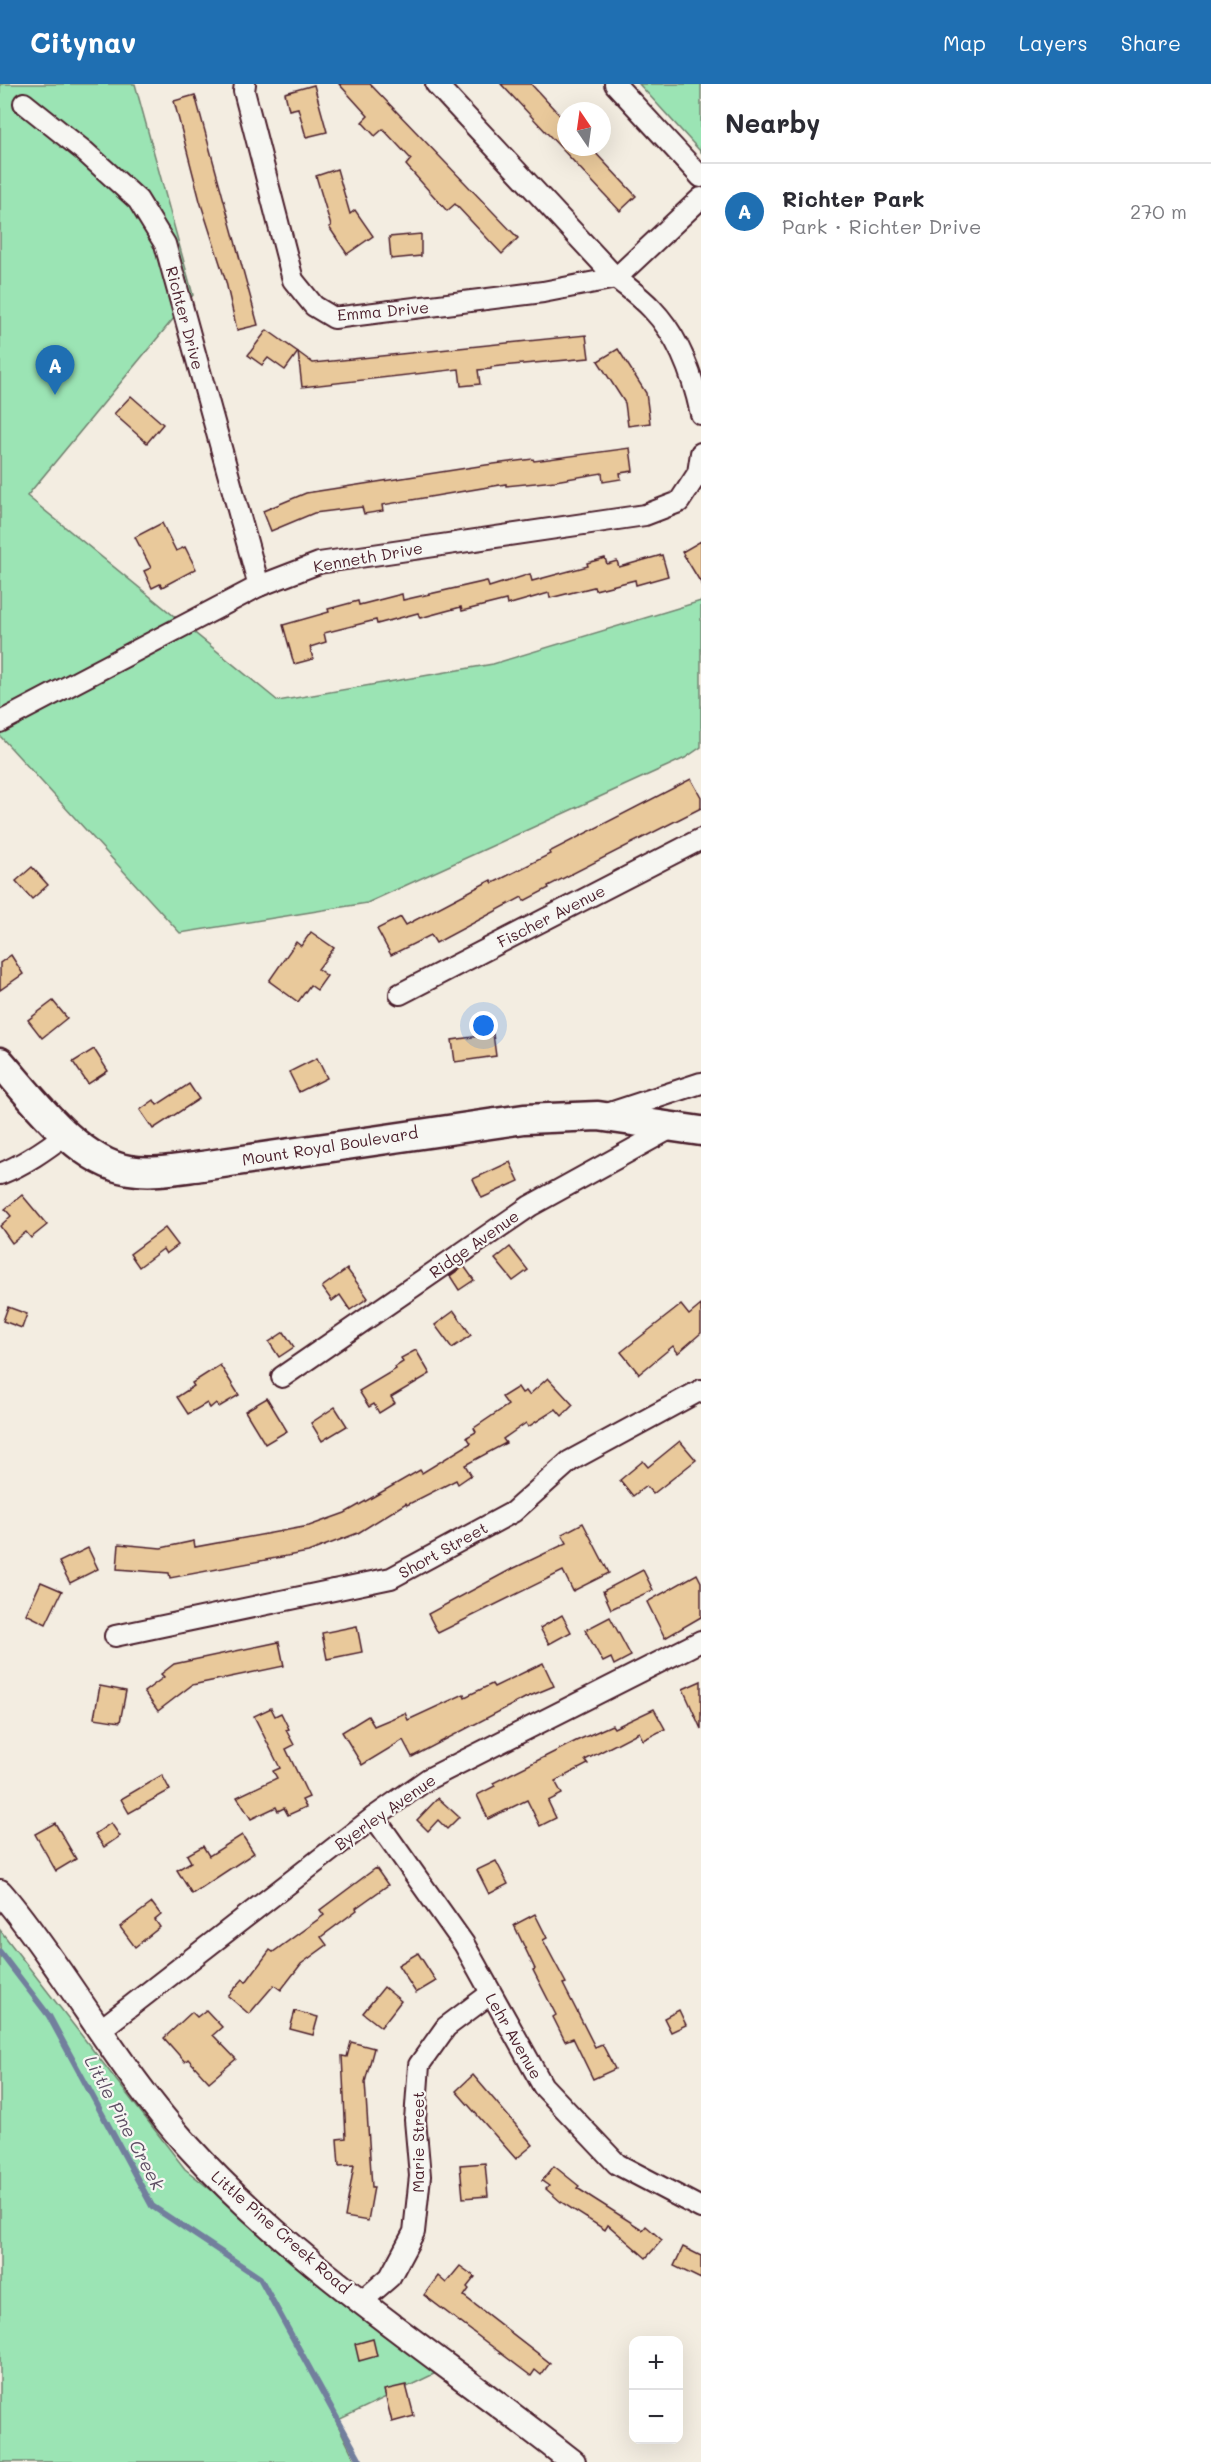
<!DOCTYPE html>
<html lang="en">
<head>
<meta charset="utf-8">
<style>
  :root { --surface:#fff; --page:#f7f7f7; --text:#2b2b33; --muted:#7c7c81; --line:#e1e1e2; --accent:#1f6fb2 }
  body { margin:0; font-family:Mali,sans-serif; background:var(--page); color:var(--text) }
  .controls { position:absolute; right:18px; bottom:18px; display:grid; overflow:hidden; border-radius:12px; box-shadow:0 6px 24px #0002 }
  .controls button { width:54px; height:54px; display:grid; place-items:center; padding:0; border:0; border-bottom:2px solid var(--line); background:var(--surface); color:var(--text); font:30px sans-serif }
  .compass { position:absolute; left:557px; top:18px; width:54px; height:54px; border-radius:50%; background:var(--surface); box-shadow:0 6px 24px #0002; rotate:347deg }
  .you { position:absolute; left:484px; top:942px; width:21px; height:21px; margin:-15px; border:4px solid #fff; border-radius:50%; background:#1a73e8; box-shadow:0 0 0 9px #1a73e833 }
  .badge { display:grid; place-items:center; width:39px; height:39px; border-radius:50%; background:var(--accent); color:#fff; font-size:20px; font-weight:700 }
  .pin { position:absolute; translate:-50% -50px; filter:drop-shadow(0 2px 3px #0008) }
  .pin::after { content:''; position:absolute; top:32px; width:21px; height:18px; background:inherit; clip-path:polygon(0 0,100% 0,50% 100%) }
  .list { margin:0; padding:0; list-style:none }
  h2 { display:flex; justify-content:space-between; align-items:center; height:78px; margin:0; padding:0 24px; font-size:26px }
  h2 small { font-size:20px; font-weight:400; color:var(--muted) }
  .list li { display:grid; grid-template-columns:39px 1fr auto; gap:18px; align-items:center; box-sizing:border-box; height:96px; padding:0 24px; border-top:2px solid var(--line) }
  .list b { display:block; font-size:22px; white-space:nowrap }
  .list p { margin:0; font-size:20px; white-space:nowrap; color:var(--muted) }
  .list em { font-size:20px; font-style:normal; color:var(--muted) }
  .map { position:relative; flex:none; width:701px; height:2378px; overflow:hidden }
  header { display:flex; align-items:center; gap:36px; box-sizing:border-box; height:84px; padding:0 30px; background:var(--accent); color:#fff }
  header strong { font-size:28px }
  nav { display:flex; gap:33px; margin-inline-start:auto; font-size:21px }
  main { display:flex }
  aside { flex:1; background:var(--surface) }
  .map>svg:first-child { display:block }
</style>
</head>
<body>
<header>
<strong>Citynav</strong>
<nav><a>Map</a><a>Layers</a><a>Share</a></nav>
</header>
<main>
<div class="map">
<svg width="701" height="2378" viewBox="0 0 701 2378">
  <rect width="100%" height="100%" fill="#f3ede1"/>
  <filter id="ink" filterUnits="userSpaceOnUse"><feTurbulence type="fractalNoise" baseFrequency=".0167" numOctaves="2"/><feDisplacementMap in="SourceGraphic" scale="12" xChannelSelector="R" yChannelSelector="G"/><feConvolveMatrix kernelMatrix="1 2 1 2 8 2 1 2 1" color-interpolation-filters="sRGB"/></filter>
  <g filter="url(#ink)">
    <g fill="#9be4b4" stroke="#728270" stroke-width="1.5">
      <path d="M0,0H135L193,211L27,412L278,617L493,580L701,517V663L685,674L367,819L180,849L0,652Z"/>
      <path d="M639,0H701V68Z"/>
      <path d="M0,1846L185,2085L438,2288L336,2337L356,2378H0Z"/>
    </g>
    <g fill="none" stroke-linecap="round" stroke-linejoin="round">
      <path stroke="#727f9d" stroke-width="6" d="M0,1868L49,1932L152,2122L260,2194L361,2378"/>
    </g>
    <g fill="#e9c99b" stroke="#4a1f2b" stroke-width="1.5">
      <path d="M339,0H370L518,154L502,170L455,120L447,127L406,81L411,75L383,45L375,52L362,38L368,32Z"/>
      <path d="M501,0H531L566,38V63H590L636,112L620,127Z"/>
      <path d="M314,1L327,48L306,53L298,24L289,26L285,9Z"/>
      <path d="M195,11L258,241L237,246L226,198L200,117L174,17Z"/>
      <path d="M337,85L350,130L355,126L373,152L347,170L329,143L331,142L316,92Z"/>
      <path d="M421,150V172L391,175L389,153Z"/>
      <path d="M267,246L298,268L285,286L268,274L262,281L248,271Z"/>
      <path d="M586,251L589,274L491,283V285L478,286L480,300L461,302L459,285L302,303L298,268L313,279Z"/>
      <path d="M618,265L646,309L650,339L628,342L625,319L598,277Z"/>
      <path d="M131,312L163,340L147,359L114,330Z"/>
      <path d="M630,364L633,387L620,389L621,395L603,398L602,389L555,397L506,402V400L382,421L383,427L364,430L362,423L314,429L271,447L263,427L306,409L486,381L533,375L534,377Z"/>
      <path d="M162,439L176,467L185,463L196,485L162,503L160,500L152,504L144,487L151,484L135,453Z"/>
      <path d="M701,457V499L682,468Z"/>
      <path d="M662,471L668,492L636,501L635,496L595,506L594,503L550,514L549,509L507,521L506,516L462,527L461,523L420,534L418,529L377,540L376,536L324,549L326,558L310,563L313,575L294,580L283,541L329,528L328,525L358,517L359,521L402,510L403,516L487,497L489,503L530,490L532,497L588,482L587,479L605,474L607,480L617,477L619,483Z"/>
      <path d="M691,695L701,713V724L548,802L549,804L524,817L522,813L436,859L431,851L391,871L377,845L401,833L406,841L491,796L493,799L550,770L549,768Z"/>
      <path d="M32,783L48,801L32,815L16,797Z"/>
      <path d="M311,848L334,864L318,885L327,892L317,906L310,901L298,918L269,897L296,858L301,862Z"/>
      <path d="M11,871L23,890L0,906V879Z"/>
      <path d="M53,917L67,934L42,954L28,936Z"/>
      <path d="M493,950L496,972L455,978L452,956Z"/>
      <path d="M94,965L108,987L88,1000L73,978Z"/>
      <path d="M317,974L327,994L299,1008L289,988Z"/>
      <path d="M189,1000L199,1015L153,1045L140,1026L154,1016L157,1021Z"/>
      <path d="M510,1078L519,1097L482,1114L473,1095Z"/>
      <path d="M22,1111L47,1141L31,1154L26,1148L12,1159L0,1142L11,1132L5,1125Z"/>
      <path d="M165,1144L178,1161L166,1170L163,1165L139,1183L130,1170Z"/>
      <path d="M510,1163L528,1186L513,1197L495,1175Z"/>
      <path d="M464,1182L474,1196L459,1206L450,1192Z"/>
      <path d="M347,1185L368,1214L350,1226L340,1211L332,1217L322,1203Z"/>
      <path d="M681,1221L689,1231L701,1221V1249L678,1269L673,1262L639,1290L621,1268Z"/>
      <path d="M8,1223L27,1230L22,1244L3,1237Z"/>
      <path d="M454,1227L471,1251L452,1264L435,1241Z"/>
      <path d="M284,1248L294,1263L279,1273L269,1258Z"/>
      <path d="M416,1266L430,1290L391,1313L395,1319L379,1329L374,1320L369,1323L359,1307L396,1285L395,1283L403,1278L401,1274Z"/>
      <path d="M220,1281L239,1311L219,1323L216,1319L210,1324L207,1319L188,1330L177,1313L194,1302L192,1299Z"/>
      <path d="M548,1294L573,1321L562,1332L556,1325L528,1343L526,1339L503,1355L506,1359L465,1381L471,1391L458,1400L456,1396L407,1421L406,1419L358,1449L308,1468L170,1494L169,1489L117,1485L119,1460L161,1464L194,1457L195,1463L309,1442L345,1429L420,1386L422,1389L471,1359L467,1353L476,1348L474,1344L508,1321L502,1313L518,1303L522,1309L526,1307L529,1311Z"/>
      <path d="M267,1314L287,1347L265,1360L245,1327Z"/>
      <path d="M335,1323L347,1342L322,1357L311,1339Z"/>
      <path d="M680,1357L696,1376L653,1410L646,1402L633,1412L620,1396L643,1377L648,1383Z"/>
      <path d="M583,1439L609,1489L573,1507L563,1487L438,1549L428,1530L510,1486L567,1459L562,1450Z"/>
      <path d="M88,1464L98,1485L70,1499L59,1478Z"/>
      <path d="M643,1486L653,1506L611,1525L603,1507Z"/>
      <path d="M697,1490L701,1498V1533L665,1554L647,1518Z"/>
      <path d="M41,1498L62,1507L46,1540L26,1530Z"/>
      <path d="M562,1531L571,1548L549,1560L540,1544Z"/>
      <path d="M610,1533L631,1572L614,1581L611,1574L603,1578L585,1546Z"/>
      <path d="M357,1542L362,1568L327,1575L322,1549Z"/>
      <path d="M279,1558L284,1582L192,1601L158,1627L144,1608L164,1593L161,1590L174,1580Z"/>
      <path d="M543,1579L554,1602L525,1614L412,1673L403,1656L362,1681L342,1648L368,1632L374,1642L405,1629L408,1636L464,1610L465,1613L492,1600L494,1603Z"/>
      <path d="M701,1597V1645L683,1605Z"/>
      <path d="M100,1602L126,1607L120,1638L94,1634Z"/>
      <path d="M271,1624L275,1632L281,1629L289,1645L286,1646L294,1661L286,1665L309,1713L302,1716L306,1723L288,1731L284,1724L278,1727L276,1723L251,1735L237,1713L277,1694L273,1687L280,1684L254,1632Z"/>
      <path d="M654,1625L665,1645L643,1656L639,1648L585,1676L588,1680L555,1697L562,1710L548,1717L556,1734L540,1742L527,1716L488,1735L477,1711L495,1702L493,1699L576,1657L612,1641L614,1644Z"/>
      <path d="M162,1691L170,1706L129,1729L121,1715Z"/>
      <path d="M438,1714L459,1733L447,1745L438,1736L428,1747L417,1736Z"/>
      <path d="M55,1739L76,1775L56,1787L35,1750Z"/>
      <path d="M111,1739L120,1752L104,1763L95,1750Z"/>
      <path d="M242,1751L254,1769L192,1810L177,1786L191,1778L187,1771L203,1762L209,1772Z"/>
      <path d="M496,1777L508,1800L489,1810L477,1786Z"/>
      <path d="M376,1784L388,1801L356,1824L357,1826L321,1853L327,1861L301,1880L281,1906L274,1901L249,1930L228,1912L243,1895L246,1898L270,1866L273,1868L324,1831L320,1826Z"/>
      <path d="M152,1819L161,1831L155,1836L160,1843L135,1863L120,1843Z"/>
      <path d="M535,1830L547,1854L543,1856L566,1899L563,1900L595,1963L602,1960L615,1985L593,1995L573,1954L565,1957L553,1933L556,1931L533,1886L535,1885L514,1841Z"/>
      <path d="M418,1869L436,1897L416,1909L398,1881Z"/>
      <path d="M384,1903L401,1917L381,1943L363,1929Z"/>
      <path d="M206,1926L222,1943L213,1951L236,1975L209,1998L188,1975L185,1978L164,1954L192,1928L197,1933Z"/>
      <path d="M679,1926L686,1941L671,1948L664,1934Z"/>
      <path d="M295,1927L318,1933L313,1951L290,1945Z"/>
      <path d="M351,1958L374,1964L365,1998L372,2103H374L368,2137L345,2133L354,2081L339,2082L337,2055L346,2054L342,1972L347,1973Z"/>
      <path d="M473,1991L533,2061L516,2075L456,2007Z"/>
      <path d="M485,2079L488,2112L463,2114L460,2081Z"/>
      <path d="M554,2082L579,2102L577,2104L643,2146L646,2142L662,2156L646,2174L608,2141L605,2146L561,2118L546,2105L549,2102L542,2097Z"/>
      <path d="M683,2163L701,2172V2195L674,2182Z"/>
      <path d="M460,2182L475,2193L467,2203L469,2205L464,2212L550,2279L541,2291L535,2286L531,2292L424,2211L438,2192L446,2199Z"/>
      <path d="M373,2255L377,2272L359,2277L355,2260Z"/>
      <path d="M406,2301L414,2332L392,2338L384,2306Z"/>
    </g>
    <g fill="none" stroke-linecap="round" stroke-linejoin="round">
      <defs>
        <g id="minor">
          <path d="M245,0L244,7L293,196L314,222L334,234L543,208L616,194L436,0"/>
          <path d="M615,0L701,93"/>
          <path d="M24,19L84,67L138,116L165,160L259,502"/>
          <path d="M701,114L616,194C628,204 641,213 652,225C679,253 693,292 701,330"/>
          <path d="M0,638L259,502L319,479L645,431L679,418L698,389L701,369"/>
          <path d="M400,910L701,755"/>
          <path d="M604,1031L701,999"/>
          <path d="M0,1090C25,1080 45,1066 66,1050"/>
          <path d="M282,1293L530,1122L675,1042"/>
          <path d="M115,1552L391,1494L513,1428L570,1377L701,1306"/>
          <path d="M374,1733L464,1860L543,2002L617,2080L701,2124"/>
          <path d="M100,1946L374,1733L428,1695L701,1557"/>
          <path d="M361,2218L390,2193L414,2148L420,2092L415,2036L419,1981L446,1943L490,1910"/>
        </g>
        <path id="tertiary" d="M0,1808C22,1833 41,1861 60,1888C101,1947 140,2009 188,2062C300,2186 444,2275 573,2378"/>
        <path id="secondary" d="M0,978C32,1014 78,1078 129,1086C153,1090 178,1085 202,1082L524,1035L598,1032L701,1047"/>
      </defs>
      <use href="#minor" stroke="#4a1f2b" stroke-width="24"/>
      <use href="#tertiary" stroke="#4a1f2b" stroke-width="28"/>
      <use href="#secondary" stroke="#4a1f2b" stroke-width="33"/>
      <use href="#minor" stroke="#f6f6f2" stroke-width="20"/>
      <use href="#tertiary" stroke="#f6f6f2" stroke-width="24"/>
      <use href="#secondary" stroke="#f6f6f2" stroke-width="28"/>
    </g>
  </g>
  <g text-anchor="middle" stroke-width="4.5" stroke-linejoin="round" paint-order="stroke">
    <g font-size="16" fill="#4a1f2b" stroke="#f6f6f2">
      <text transform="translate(383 227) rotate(-5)" y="6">Emma Drive</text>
      <text transform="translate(185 234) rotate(75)" y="6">Richter Drive</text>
      <text transform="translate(368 473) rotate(-10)" y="6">Kenneth Drive</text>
      <text transform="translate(551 832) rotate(-27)" y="6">Fischer Avenue</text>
      <text transform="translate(330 1062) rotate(-9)" y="6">Mount Royal Boulevard</text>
      <text transform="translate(474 1160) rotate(-35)" y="6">Ridge Avenue</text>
      <text transform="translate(443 1466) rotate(-29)" y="6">Short Street</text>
      <text transform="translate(385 1728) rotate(-35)" y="6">Byerley Avenue</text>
      <text transform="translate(514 1952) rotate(60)" y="6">Lehr Avenue</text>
      <text transform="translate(418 2058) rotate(-90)" y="6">Marie Street</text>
      <text transform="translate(281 2148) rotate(41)" y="6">Little Pine Creek Road</text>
    </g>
    <g font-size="18" font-style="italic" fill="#5e4f64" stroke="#f6f6f2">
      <text transform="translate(124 2039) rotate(62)" y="6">Little Pine Creek</text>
    </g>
  </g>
</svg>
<div class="controls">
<button>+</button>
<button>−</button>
</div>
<svg class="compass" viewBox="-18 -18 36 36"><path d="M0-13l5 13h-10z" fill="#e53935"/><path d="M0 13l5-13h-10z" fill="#7c7c81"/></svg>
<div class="you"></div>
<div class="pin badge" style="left:55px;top:311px">A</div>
</div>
<aside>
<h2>Nearby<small></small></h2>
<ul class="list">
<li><span class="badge">A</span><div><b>Richter Park</b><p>Park · Richter Drive</p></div><em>270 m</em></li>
</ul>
</aside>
</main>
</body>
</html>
